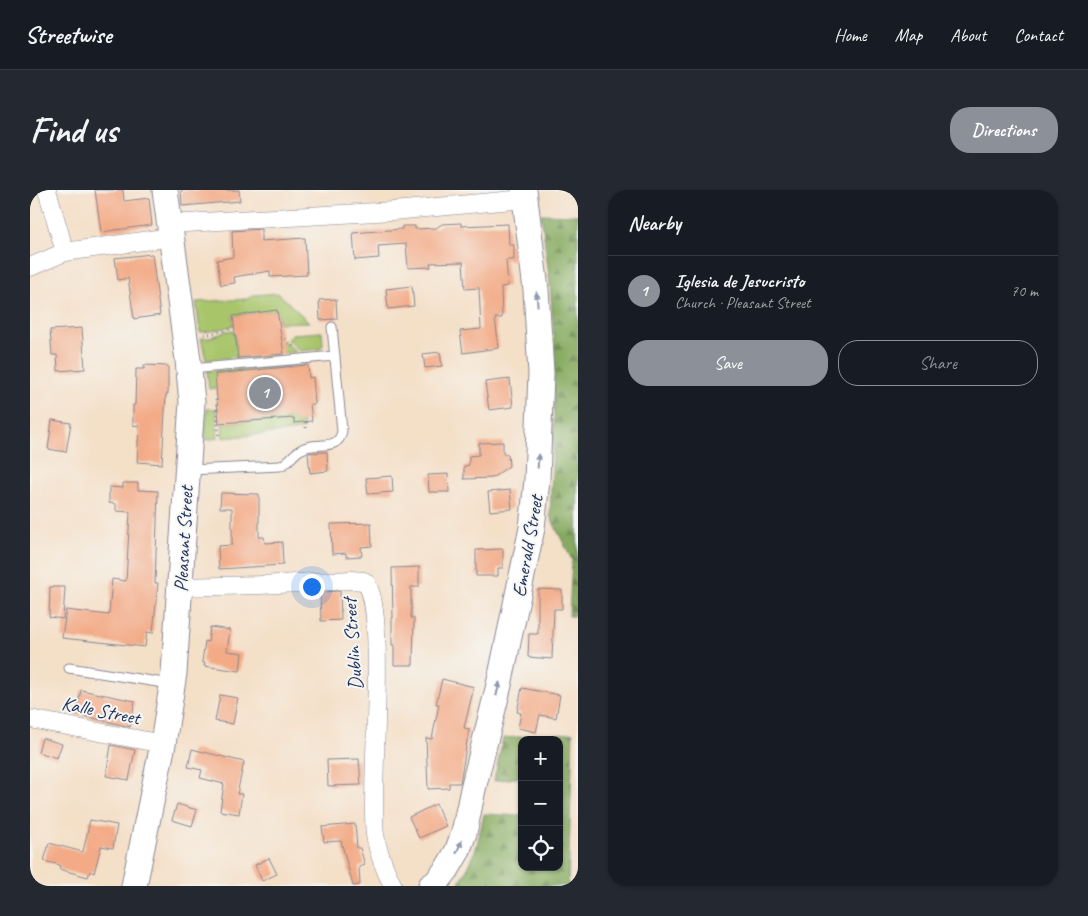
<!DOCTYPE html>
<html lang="en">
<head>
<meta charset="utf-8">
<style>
  :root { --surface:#171b24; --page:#242831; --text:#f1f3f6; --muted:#9ea1a6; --line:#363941; --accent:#8c9099 }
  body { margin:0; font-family:Caveat,sans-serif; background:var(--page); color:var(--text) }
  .controls { position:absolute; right:15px; bottom:15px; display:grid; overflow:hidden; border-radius:10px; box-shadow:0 1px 4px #0004 }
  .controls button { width:45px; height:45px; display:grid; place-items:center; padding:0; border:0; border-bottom:1px solid var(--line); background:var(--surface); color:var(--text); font:25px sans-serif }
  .you { position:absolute; left:281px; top:396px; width:18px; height:18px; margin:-12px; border:4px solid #fff; border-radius:50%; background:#1a73e8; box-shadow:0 0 0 8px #1a73e833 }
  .badge { display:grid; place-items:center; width:32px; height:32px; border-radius:50%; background:var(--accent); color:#fff; font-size:16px; font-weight:700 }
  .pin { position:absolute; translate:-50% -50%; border:2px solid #fff; box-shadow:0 1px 5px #0006 }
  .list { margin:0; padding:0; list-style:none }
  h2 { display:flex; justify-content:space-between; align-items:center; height:65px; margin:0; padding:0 20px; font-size:21px }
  h2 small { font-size:16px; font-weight:400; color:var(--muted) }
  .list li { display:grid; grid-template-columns:32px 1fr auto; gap:15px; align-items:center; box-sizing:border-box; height:70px; padding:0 20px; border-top:1px solid var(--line) }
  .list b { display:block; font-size:19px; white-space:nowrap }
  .list p { margin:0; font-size:16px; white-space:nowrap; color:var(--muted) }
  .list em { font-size:16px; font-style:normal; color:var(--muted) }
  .actions { display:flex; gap:10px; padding:15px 20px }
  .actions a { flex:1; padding:11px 0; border:1px solid var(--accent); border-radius:20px; text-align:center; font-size:18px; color:var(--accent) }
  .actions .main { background:var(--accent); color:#fff }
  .icon { flex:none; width:28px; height:28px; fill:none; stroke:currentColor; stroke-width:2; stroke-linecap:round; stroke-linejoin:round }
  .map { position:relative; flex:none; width:548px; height:696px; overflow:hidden; border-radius:20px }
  header { display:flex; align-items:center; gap:30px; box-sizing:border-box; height:70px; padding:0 25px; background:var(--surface); border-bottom:1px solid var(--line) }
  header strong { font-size:24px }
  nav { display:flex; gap:28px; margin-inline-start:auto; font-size:18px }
  .intro { display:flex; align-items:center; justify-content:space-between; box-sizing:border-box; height:120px; padding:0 30px }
  h1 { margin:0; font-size:35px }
  .button { padding:12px 22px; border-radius:20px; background:var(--accent); color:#fff; font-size:18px; font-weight:700 }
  main { display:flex; gap:30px; padding:0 30px }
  aside { flex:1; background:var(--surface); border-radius:20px; box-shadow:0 1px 4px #0004 }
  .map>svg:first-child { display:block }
</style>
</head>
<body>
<header>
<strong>Streetwise</strong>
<nav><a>Home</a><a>Map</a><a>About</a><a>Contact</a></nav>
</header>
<div class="intro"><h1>Find us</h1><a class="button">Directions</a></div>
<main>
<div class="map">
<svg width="548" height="696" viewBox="0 0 548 696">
  <defs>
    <pattern id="forest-firs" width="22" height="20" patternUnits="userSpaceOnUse" patternTransform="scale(1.25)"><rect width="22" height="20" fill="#86aa5f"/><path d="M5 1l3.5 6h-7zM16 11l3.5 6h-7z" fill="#6d8b52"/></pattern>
  </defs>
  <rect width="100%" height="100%" fill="#f6f6f2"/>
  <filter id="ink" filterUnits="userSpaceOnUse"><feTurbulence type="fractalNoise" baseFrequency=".02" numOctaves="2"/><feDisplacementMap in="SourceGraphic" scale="10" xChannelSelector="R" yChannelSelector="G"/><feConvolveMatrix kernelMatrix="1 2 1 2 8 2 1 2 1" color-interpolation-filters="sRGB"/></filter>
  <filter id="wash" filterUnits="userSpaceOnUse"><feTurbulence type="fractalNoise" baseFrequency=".0096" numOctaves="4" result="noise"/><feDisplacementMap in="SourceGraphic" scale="20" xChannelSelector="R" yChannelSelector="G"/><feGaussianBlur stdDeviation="1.12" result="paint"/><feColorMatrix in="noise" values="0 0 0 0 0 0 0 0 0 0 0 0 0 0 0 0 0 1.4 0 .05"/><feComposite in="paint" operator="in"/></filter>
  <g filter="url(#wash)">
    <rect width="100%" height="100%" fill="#f4dfc7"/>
    <g fill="#a8c56b" stroke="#627a64">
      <path d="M248,103L279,132L246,133L249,131L248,123L245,121L203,126L204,135C195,138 181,142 170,142L166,112L217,109L224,105Z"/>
      <path d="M196,141H203V143H204L207,159L247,155V151H254L266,162L176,170L171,148H179Z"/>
      <path d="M292,142L293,155L290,159L270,161L257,149L262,144Z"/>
      <path d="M258,176L259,178L186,184L187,198L179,199L177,181Z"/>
      <path d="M177,219H186L188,248L175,250Z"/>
      <path d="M264,228L265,233L273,232V240L193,248L192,233Z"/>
    </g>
    <g fill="url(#forest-firs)" stroke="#506c5e">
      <path d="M511,24L548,25L547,426H539L542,370L520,326L524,234V148L520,93Z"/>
      <path d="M543,543L538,696H426C444,674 448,651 454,624L492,626V677H529V550H492V587L464,591L473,548Z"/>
    </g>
    <g id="blocks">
      <g fill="#f3ab87">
        <path d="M65,0H93L94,11L119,8L122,35L71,42Z"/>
        <path d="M151,0H209L210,11L152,16Z"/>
        <path d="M431,33V36L478,34L479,55H484V70H476L478,96L471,97L472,128H465L469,158L433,163L430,141L451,139L449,98L435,99L433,72L400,73L401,77L378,78L376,54L348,56L349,68L325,70L323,43L372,39V36H385V39L406,38L412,34Z"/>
        <path d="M231,39V51L275,48L277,85L240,87V81L204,87L205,93L191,95L187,70L203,67L202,41Z"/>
        <path d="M122,64L130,125L104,129L98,88L88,90L85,68Z"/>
        <path d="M382,96L384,116L358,119L356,99Z"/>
        <path d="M306,109L307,129L290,130L289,110Z"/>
        <path d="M247,120L254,164L208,168L203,126Z"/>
        <path d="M52,138L55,179L28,181L27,165H22L20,140Z"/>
        <path d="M410,162L412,176L395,178L393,164Z"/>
        <path d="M114,175L138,176V204H136L132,274L107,272L109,236L103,235V215H105L106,179H114Z"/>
        <path d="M278,175L279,188L283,187L285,214H280L282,231L264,233V228L189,233L185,184Z"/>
        <path d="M480,189L483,217L459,220L455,192Z"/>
        <path d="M22,230L41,233L36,262L18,259Z"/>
        <path d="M473,252V264H478L479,276L462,288L434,289V276L439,275V266L449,265V253Z"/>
        <path d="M297,262L298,281L280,283L278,263Z"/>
        <path d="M418,284L419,302H399L398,285Z"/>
        <path d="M362,286L363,302L338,304L336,288Z"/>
        <path d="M93,293H108V300L128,301L125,393H128L123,443L117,442L115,457L32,448L36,420L79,425L82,389L96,391L100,322L86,321V314L79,313V297L93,298Z"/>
        <path d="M480,300L482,319L460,321L458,302Z"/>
        <path d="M191,303L229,304V347H234L235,353L252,352L253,375L189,379L188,356L202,355V318H190Z"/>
        <path d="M341,333L342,356L331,357L332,366L316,367V363L302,364L301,334Z"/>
        <path d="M473,359V378H468V386H446V360Z"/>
        <path d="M389,377V397H381V428H384L383,475H364V455H362V428H363L362,378Z"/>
        <path d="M20,397H35L33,429L19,427Z"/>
        <path d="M508,399L532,400V419H524L522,469L498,467L499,444H508Z"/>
        <path d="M310,401L311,430L291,431L290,402Z"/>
        <path d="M180,437L200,440L197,461L212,463L210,481L174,476L175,473L172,472L175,451L178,452Z"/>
        <path d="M412,489L444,497L434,538L439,539L430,593H419V598L398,599L396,548L402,549L409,514H406Z"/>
        <path d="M492,498L530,505L526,528L510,525L506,542L488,538L491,523L487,522Z"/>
        <path d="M51,500L105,511L100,537L46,524Z"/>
        <path d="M190,505L208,508L203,534L185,531Z"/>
        <path d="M12,548L32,554L27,568L8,562Z"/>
        <path d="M81,555L105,560L99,590L76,586Z"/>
        <path d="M162,559L214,572L207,604H212L209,624L190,621L194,594L170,588L172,580L158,577Z"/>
        <path d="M329,569L331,595L298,596L297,570Z"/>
        <path d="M147,614L167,620L162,636L142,630Z"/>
        <path d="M406,614L416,636L389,648L379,627Z"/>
        <path d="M60,630L87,635L83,658L71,656L64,683L60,681L58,687L29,679L30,675L14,671L19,653L53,662Z"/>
        <path d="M325,634L327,658H330L335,675L329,677L330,695L323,696L311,651L294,652L292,637Z"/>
        <path d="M239,668L247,684L232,691L225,675Z"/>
      </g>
    </g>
  </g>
  <g filter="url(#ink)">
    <use href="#blocks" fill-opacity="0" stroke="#888792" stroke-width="1"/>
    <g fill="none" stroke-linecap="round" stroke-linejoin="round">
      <defs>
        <g id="lane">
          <path d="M161,179L305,166"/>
          <path d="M159,280L250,276C260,272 263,263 272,259C286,251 309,262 312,241L302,137"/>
          <path d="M39,478L140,494"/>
        </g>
        <g id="street">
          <path d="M17,0L35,62"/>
          <path d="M139,34L363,21L495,9"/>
          <path d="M0,77L35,62L141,47"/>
          <path d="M150,397L230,395L321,390L334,391C359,412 339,602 345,645C348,663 355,680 363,696"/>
          <path d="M0,529L133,554"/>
        </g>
        <g id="secondary">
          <path d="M104,696L133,554L144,483L162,212L158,170L135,0"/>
          <path d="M401,696L406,693L417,679L427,662L434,643L443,599L469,495L502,338L507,290L511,183L506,100L494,0"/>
        </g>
      </defs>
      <use href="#lane" stroke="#888792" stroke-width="11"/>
      <use href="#street" stroke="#888792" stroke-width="19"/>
      <use href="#secondary" stroke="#888792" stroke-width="27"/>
      <g stroke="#888792" stroke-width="3" stroke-dasharray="1 4" stroke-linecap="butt">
        <path d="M174,145L202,139"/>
        <path d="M251,147H254L264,157"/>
        <path d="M186,209L189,248"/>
        <path d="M276,232V240"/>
      </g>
      <use href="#lane" stroke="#fff" stroke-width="9"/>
      <use href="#street" stroke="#fff" stroke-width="18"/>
      <use href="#secondary" stroke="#fff" stroke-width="25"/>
    </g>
    <defs><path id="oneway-solid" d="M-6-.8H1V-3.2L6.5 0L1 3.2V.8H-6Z" transform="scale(1.25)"/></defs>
    <g fill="#8d97ae">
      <use href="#oneway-solid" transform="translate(507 109) rotate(-95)"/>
      <use href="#oneway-solid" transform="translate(508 271) rotate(-88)"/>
      <use href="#oneway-solid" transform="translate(468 499) rotate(-76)"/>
      <use href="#oneway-solid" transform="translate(429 657) rotate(-68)"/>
    </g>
  </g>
  <g text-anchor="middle" stroke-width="4" stroke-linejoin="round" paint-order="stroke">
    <g font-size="20" fill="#1b2f5e" stroke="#f6f6f2">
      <text transform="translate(153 349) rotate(-87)" y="7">Pleasant Street</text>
      <text transform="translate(497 356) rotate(-80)" y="7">Emerald Street</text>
      <text transform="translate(322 454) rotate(-94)" y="7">Dublin Street</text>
      <text transform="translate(71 520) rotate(11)" y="7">Kalle Street</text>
    </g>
  </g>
</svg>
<div class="controls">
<button>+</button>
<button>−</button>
<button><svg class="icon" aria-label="locate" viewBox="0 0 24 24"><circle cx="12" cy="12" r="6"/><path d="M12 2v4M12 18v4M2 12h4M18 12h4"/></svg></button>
</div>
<div class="you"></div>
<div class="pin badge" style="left:235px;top:203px">1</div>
</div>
<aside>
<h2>Nearby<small></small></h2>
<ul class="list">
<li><span class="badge">1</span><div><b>Iglesia de Jesucristo</b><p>Church · Pleasant Street</p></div><em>70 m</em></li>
</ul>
<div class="actions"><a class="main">Save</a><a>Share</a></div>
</aside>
</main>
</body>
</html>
